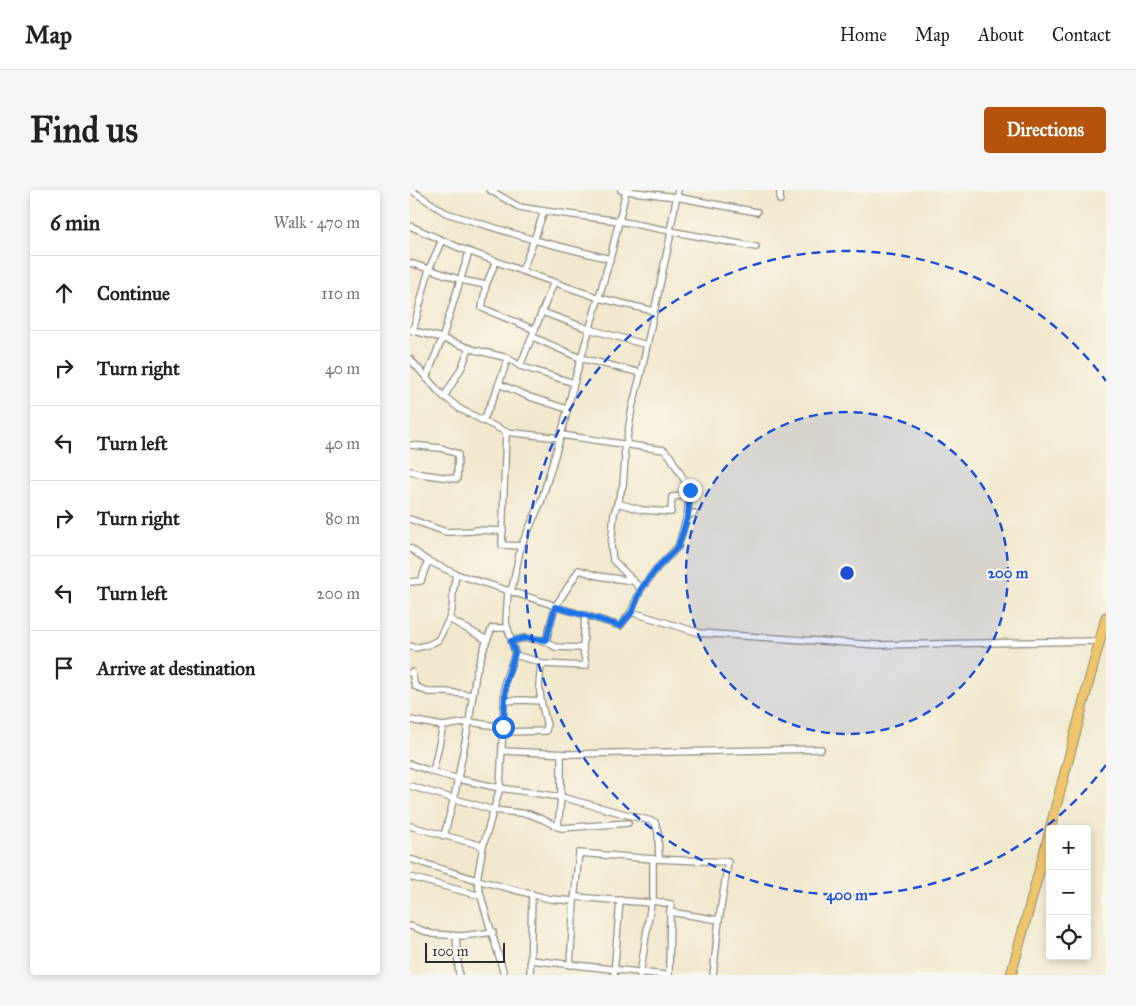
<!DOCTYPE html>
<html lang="en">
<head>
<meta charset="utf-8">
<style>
  :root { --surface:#fff; --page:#f6f6f6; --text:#202124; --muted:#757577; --line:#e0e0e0; --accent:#b45309 }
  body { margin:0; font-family:"IM FELL Great Primer",serif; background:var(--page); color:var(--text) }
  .controls { position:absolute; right:15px; bottom:15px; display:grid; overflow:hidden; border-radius:5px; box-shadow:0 2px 8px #0003 }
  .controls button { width:45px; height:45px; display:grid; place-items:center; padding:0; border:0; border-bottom:1px solid var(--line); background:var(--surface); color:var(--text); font:25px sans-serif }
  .scale { position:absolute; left:15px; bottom:12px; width:80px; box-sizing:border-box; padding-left:5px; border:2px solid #2b2b2b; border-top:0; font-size:14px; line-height:18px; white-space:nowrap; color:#2b2b2b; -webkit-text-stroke:4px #fbf7ec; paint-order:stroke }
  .stop { position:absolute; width:15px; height:15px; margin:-11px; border:4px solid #1a73e8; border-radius:50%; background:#fff }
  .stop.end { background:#1a73e8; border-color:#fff; box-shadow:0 1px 5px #0008 }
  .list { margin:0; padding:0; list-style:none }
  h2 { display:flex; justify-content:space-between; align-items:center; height:65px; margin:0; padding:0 20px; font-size:21px }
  h2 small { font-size:16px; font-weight:400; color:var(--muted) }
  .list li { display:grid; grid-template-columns:32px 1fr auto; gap:15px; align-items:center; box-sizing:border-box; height:75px; padding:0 20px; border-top:1px solid var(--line) }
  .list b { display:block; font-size:19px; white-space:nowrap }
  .list em { font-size:16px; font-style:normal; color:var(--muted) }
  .icon { flex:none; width:28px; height:28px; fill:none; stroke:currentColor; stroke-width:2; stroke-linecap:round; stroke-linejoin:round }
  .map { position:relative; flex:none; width:696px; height:785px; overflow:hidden; border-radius:5px }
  header { display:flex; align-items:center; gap:30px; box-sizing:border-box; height:70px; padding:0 25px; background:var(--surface); border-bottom:1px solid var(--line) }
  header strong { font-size:24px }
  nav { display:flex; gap:28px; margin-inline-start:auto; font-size:18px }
  .intro { display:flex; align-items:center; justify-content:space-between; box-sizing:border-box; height:120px; padding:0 30px }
  h1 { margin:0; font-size:35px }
  .button { padding:12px 22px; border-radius:5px; background:var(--accent); color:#fff; font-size:18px; font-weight:700 }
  main { display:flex; gap:30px; padding:0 30px }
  aside { flex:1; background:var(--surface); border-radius:5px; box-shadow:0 2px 8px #0003 }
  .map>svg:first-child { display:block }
</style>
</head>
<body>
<header>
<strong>Map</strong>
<nav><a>Home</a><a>Map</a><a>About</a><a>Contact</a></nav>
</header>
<div class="intro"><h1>Find us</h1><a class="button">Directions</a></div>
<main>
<aside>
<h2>6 min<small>Walk · 470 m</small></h2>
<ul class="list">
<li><svg class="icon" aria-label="ahead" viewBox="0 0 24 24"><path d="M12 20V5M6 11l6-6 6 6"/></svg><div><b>Continue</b></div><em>110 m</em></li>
<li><svg class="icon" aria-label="right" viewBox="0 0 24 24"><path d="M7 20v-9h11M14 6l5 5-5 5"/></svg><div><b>Turn right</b></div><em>40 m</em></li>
<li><svg class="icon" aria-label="left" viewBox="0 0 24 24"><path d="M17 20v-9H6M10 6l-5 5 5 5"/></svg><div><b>Turn left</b></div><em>40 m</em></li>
<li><svg class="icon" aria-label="right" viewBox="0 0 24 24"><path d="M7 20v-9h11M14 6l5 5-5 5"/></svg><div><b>Turn right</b></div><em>80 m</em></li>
<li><svg class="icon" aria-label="left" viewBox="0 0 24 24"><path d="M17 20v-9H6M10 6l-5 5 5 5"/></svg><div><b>Turn left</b></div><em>200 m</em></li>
<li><svg class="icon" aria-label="arrive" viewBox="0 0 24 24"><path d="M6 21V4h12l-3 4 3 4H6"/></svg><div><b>Arrive at destination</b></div></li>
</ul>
</aside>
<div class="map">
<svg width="696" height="785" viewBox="0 0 696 785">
  <rect width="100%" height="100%" fill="#fbf7ec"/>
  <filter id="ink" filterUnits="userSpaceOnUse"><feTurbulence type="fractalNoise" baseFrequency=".02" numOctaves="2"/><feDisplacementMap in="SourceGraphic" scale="10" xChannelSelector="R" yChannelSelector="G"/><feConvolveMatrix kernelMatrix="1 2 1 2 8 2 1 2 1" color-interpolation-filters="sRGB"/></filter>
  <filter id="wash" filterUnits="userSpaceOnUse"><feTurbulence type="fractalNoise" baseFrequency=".0096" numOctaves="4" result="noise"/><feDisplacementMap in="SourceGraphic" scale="20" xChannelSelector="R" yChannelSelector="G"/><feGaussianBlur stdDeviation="1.12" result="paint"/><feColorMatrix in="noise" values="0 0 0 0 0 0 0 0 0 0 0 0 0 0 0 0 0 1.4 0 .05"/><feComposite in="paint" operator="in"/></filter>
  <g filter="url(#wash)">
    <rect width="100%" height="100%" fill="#f1e8cd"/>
  </g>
  <g filter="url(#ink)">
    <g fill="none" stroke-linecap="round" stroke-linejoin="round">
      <defs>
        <g id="minor">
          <path d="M1,0L36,23L124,50L112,81"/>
          <path d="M80,0L109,17L134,21L124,50L200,69"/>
          <path d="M216,0V1L266,7L347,22"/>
          <path d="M370,10V0"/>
          <path d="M134,21L209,31L216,1L211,0"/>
          <path d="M0,36L50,58L112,81L189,108L244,121"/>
          <path d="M32,50L19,79L51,90L76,95"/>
          <path d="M86,71L76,95L72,118L125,140"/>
          <path d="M0,73L19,79L3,141"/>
          <path d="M132,122L179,139L237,155"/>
          <path d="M0,140L28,147L65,160L98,168L110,176L164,193"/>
          <path d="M123,147L170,168L231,183"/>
          <path d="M0,169L30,203L50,219L96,242L150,248"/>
          <path d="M110,176L144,92"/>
          <path d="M16,188L32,149L59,62"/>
          <path d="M89,194L120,207L157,219"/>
          <path d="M34,207L52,177L59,158"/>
          <path d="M73,231L86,202L98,168"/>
          <path d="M96,242L92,355L111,356"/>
          <path d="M151,245L254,260L260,266L280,300L277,326"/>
          <path d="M0,255L31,258L48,264L47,289L11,284L0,281"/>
          <path d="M214,255L215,269L213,295L204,324L201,356L203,370L231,399"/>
          <path d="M216,255L222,218L231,183L261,43L260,41L346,57"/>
          <path d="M207,313L232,320L261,322L262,307L279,305"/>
          <path d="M0,329L36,342L63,341L67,340L93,341"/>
          <path d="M0,358L16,370L46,384L140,414L145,417L175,425L173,458"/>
          <path d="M0,392L11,391L18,371"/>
          <path d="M221,422L231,399L247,378L268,357L277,326L284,323"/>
          <path d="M175,425L210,436L221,422L290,443L468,455L689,451"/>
          <path d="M39,429L77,450"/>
          <path d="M101,451L115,448L136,451L145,457L173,458L176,476L131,474"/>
          <path d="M136,451L145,417L169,380L188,386L223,391"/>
          <path d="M0,456L5,458L18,455L28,450L39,429L42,420L43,402L46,384"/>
          <path d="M0,483L2,482L5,496L18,502H36L63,505"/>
          <path d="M94,511L112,510L131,511L129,495L131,474L127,471L104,465"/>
          <path d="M0,530L33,536L23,582L48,589L90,598L151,607L245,632L248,642L249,669"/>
          <path d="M33,536L59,532L93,537"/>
          <path d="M92,542L136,541L137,536L131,511"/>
          <path d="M92,561L160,564L411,559"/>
          <path d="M0,574L23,582"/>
          <path d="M0,596L83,620L119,624L134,630L148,637L152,638L218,633"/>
          <path d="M0,636L73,656L67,690L0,669"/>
          <path d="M148,637L151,607V564"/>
          <path d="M34,646L44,608L59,532L66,483L75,455L82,438H97"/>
          <path d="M73,656L90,598L95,491L105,463L96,432L98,401L102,398L111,356L131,312L151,245L166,185L200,69L209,31L260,41L268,0"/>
          <path d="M0,687L71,706"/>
          <path d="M165,707L241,713L243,711V669"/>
          <path d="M243,711L261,714L260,722L309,730"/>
          <path d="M0,736L22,744L52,746L83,742"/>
          <path d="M46,746L49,785"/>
          <path d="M120,770L255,785"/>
          <path d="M160,775L164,711"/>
          <path d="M94,785C86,753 74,722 67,690L140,709L164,711L169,663L243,669L318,672L309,730L303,785"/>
          <path d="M120,785L122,704"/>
          <path d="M204,785L210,710"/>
          <path d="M230,785L241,713"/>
          <path d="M259,785L260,722"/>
        </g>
        <g id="highway">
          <path d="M640,639L696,427"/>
          <path d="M601,785L640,641"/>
        </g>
      </defs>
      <use href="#minor" stroke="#8e8a7c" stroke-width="8"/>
      <use href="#highway" stroke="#8e8a7c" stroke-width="11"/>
      <use href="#minor" stroke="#fff" stroke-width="5.5"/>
      <use href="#highway" stroke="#f0c469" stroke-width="9"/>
    </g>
  </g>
  <g fill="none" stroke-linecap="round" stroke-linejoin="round" filter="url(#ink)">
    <path stroke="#1a73e8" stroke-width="6" d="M93,537L96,491L105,463L101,451L115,448L136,450L145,417L175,425L210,436L222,422L231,399L247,378L268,357L278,326L280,300"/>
  </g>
  <circle cx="437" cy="383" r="161" fill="#1d4ed8" fill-opacity=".12"/>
  <g fill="none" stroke="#1d4ed8" stroke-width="2.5" stroke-dasharray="9 6">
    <circle cx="437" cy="383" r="161"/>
    <path d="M696 575A322 322 0 1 1 696 191"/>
  </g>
  <circle cx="437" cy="383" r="8" fill="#1d4ed8" stroke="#fbf7ec" stroke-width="2.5"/>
  <g font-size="15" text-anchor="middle" font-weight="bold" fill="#1d4ed8" stroke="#fbf7ec" stroke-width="4" stroke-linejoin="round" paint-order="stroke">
    <text x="598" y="388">200 m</text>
    <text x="437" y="710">400 m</text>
  </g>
</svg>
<div class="controls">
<button>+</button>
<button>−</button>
<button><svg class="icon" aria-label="locate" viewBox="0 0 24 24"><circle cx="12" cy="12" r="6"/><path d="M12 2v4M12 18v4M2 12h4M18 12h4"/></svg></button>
</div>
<div class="scale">100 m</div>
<div class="stop" style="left:93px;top:537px"></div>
<div class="stop end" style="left:280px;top:300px"></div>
</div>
</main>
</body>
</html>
